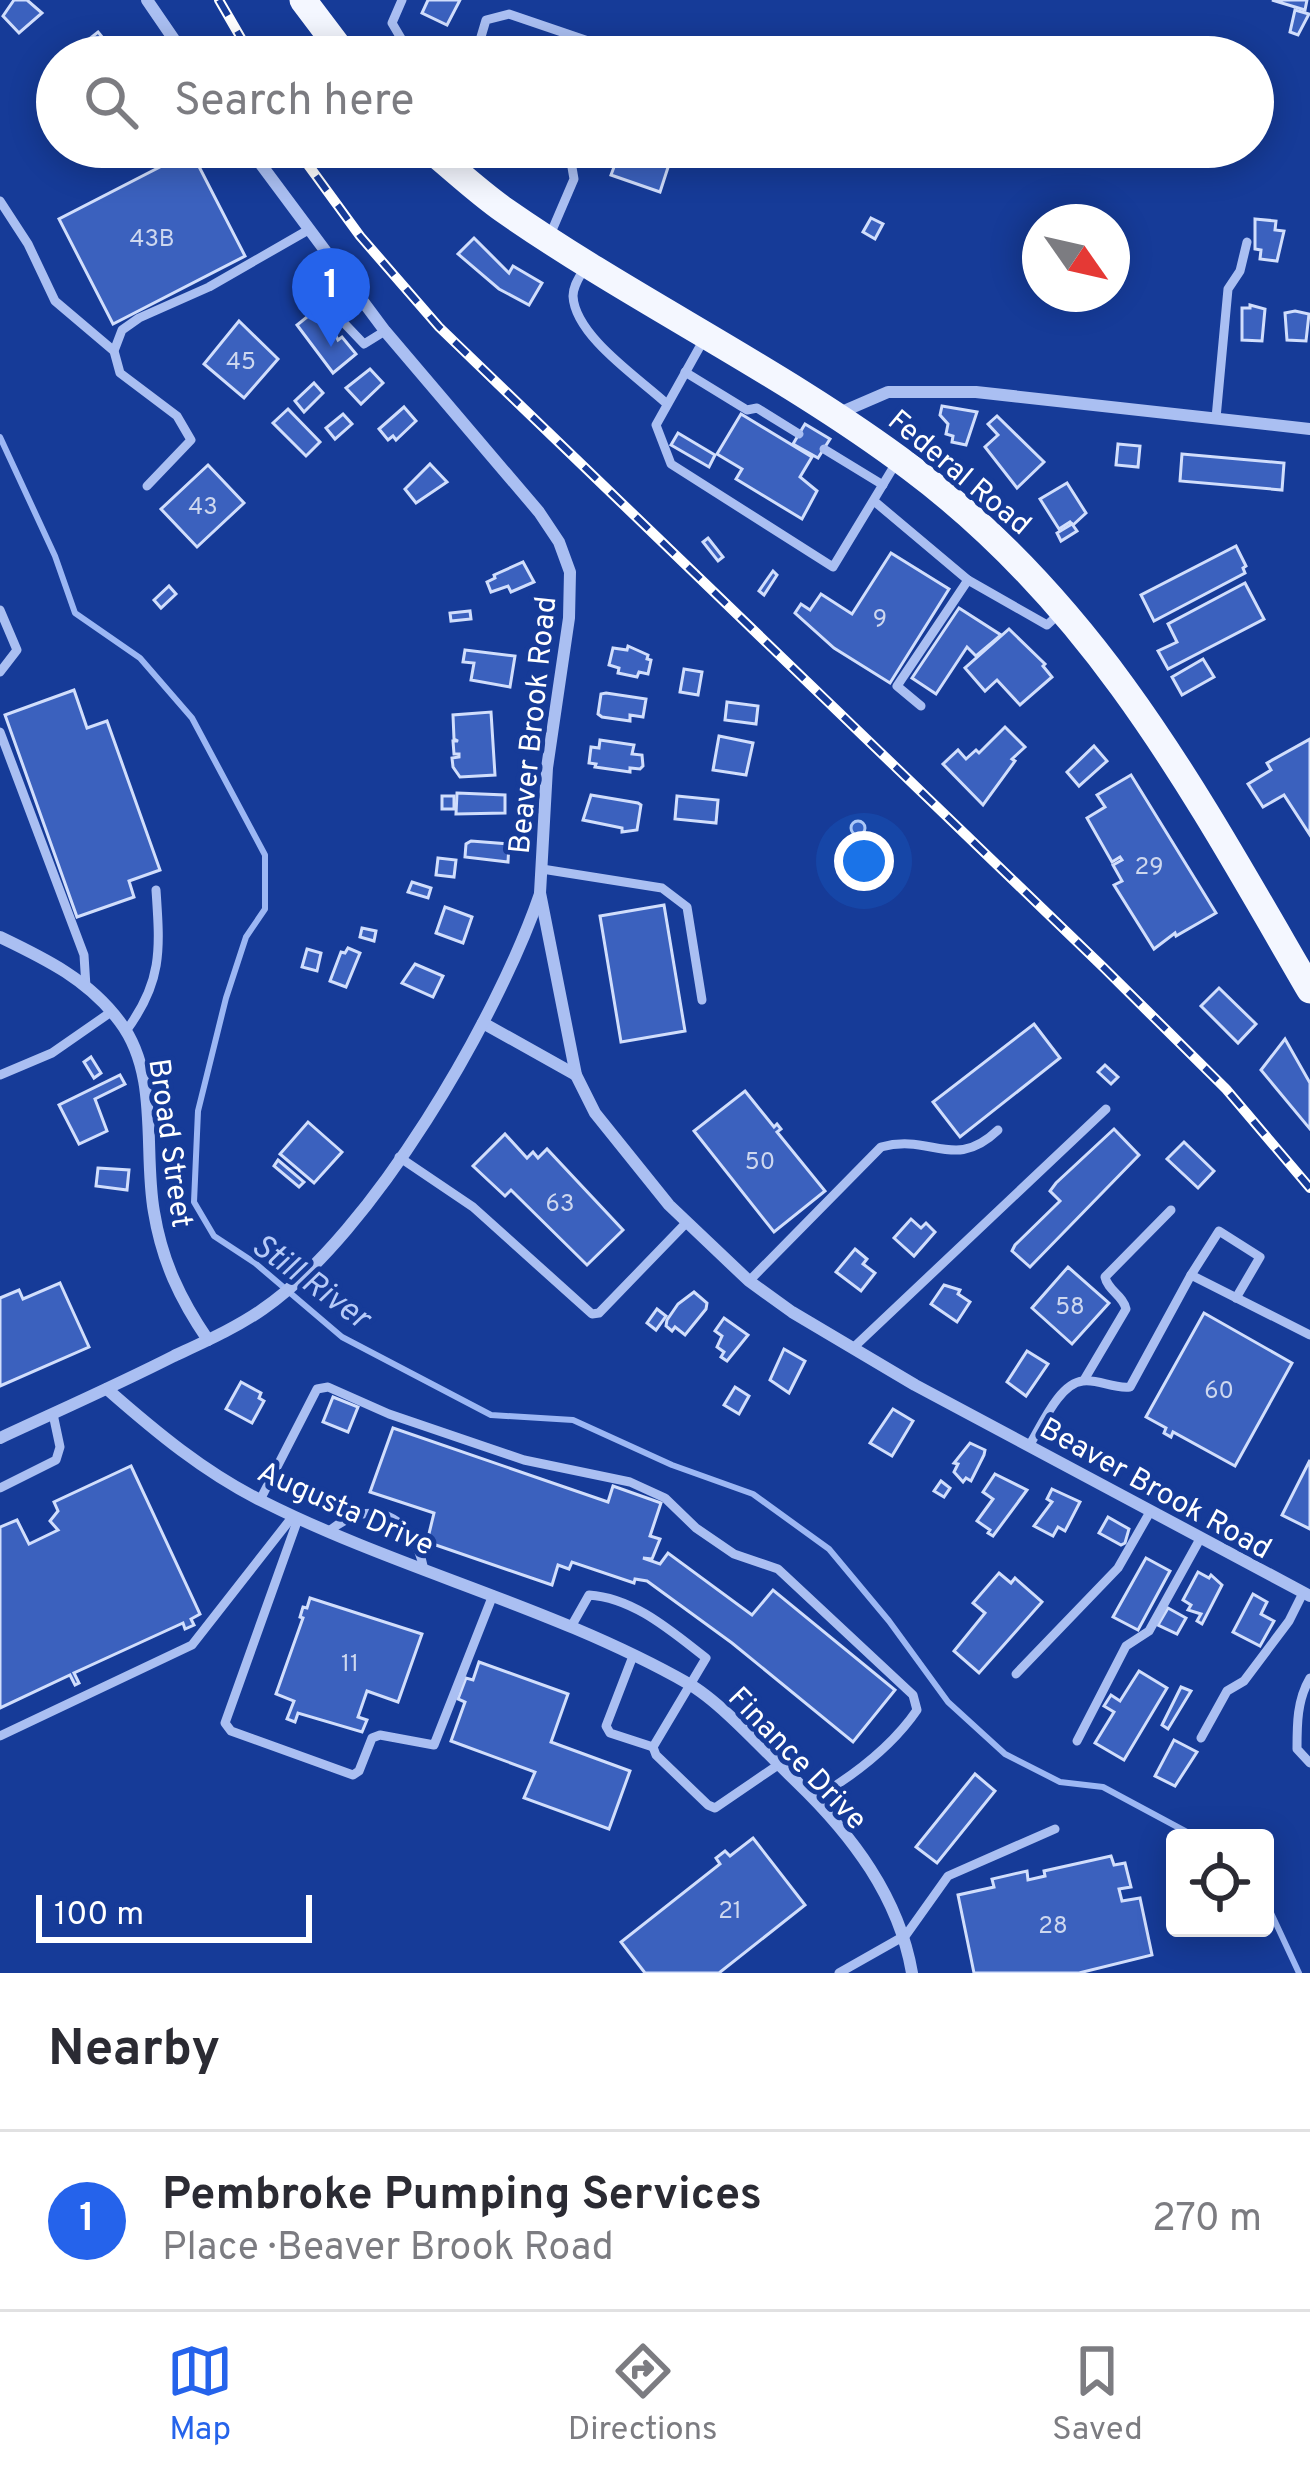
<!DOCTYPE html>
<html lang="en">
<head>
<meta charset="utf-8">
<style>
  :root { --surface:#fff; --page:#f7f7f7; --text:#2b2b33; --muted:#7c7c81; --line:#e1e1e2; --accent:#2563eb }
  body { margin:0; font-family:Overpass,sans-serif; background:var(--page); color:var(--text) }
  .controls { position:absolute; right:36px; bottom:36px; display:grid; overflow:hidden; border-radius:12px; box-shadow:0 6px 30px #0003 }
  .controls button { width:108px; height:108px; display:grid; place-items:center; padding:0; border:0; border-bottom:3px solid var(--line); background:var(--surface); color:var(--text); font:60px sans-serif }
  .compass { position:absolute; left:1022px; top:204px; width:108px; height:108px; border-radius:50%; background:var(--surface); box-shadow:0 6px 30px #0003; rotate:124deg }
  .scale { position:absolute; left:36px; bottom:30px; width:276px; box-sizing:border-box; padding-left:12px; border:6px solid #fff; border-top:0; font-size:33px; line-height:42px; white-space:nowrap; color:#fff; -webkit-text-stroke:9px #163b98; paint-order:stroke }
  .you { position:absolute; left:864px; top:861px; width:42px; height:42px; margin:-30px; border:9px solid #fff; border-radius:50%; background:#1a73e8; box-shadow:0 0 0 18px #1a73e833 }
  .badge { display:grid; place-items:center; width:78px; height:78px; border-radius:50%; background:var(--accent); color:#fff; font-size:39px; font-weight:700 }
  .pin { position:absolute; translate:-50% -99px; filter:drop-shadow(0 3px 6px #0008) }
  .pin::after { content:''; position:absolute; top:63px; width:42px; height:36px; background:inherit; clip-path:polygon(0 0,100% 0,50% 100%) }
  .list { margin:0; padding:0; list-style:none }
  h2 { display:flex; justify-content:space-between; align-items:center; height:156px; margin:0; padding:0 48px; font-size:51px }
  h2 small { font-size:39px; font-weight:400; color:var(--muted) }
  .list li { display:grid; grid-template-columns:78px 1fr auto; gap:36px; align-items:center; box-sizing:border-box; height:180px; padding:0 48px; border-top:3px solid var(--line) }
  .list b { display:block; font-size:45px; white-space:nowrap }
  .list p { margin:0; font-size:39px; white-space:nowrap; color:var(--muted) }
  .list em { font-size:39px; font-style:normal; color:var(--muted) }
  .icon { flex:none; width:66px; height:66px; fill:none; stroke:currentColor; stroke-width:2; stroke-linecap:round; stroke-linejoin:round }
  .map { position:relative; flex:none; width:1310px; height:1973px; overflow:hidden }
  .search { position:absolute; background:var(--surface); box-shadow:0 6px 30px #0003; left:36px; right:36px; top:36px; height:132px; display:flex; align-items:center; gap:30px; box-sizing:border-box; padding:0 42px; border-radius:66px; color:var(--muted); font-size:45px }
  .sheet { height:336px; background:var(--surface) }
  nav { display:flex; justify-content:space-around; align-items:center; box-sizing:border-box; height:168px; border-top:3px solid var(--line); background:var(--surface); font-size:33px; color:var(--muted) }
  nav a { display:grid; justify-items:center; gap:6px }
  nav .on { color:var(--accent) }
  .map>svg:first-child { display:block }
</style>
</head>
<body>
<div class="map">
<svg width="1310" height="1973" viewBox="0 0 1310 1973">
  <rect width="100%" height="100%" fill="#163b98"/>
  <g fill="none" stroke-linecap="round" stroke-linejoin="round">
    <g stroke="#9cb7f4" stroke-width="6">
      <path d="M0,437L55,556L75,613L140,658L192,718L265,855V909L246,937L226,998L198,1111L194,1202L214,1236L255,1263L342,1337L491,1415L573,1420L672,1465L753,1494L829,1549L889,1621L948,1702L1005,1754L1060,1782L1103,1787L1198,1838"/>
      <path d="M1265,1900L1299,1973"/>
    </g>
  </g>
  <g fill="#3b61be" stroke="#d1defc" stroke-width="3">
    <path d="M14,0H27L42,13L19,33L3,16Z"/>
    <path d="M428,0H460L447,25L422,13Z"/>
    <path d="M1272,0H1307L1305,10Z"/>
    <path d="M1295,10L1309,14L1298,35L1290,32Z"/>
    <path d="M98,32L111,48L108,51L113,57H86L79,47Z"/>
    <path d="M609,147L674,149L660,192L611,175L620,151Z"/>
    <path d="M191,151L245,256L113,324L59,219Z"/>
    <path d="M871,218L883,224L875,239L863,232Z"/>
    <path d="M1255,219L1276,221L1275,230L1284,231L1277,261L1260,259L1261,250L1255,249Z"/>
    <path d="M474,238L509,273L513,266L542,283L529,305L499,289L458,254Z"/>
    <path d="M1250,305L1265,309L1262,341L1242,340V308H1250Z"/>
    <path d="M1295,311L1309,314L1306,341L1287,340L1285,313Z"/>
    <path d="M312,313L327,327L330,324L338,340L342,337L356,354L333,373L297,325Z"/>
    <path d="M239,321L278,359L244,398L204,364Z"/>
    <path d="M370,369L383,383L361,404L346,388Z"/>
    <path d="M314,383L323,393L304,412L295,401Z"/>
    <path d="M942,406L977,412L966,445L952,442L953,436L946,434L948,424L940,415Z"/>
    <path d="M404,407L416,421L396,440L393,436L388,440L379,429Z"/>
    <path d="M288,409L320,442L306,456L273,423Z"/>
    <path d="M343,414L352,424L335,439L326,428Z"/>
    <path d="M741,414L812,457L800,477L817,491L802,519L736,479L742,469L717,454Z"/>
    <path d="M997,416L1044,462L1017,488L985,447L998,435L988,424Z"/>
    <path d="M805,424L830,439L818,458L793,444Z"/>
    <path d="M678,433L715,455L709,467L671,445Z"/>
    <path d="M1118,444L1140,446L1138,467L1116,465Z"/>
    <path d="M1182,454L1284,463L1282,490L1180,481Z"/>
    <path d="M430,464L447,482L416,503L405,489Z"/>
    <path d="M208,465L244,503L197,547L161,509Z"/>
    <path d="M1067,483L1086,513L1073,525L1070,522L1059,529L1040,499Z"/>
    <path d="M1072,524L1077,531L1061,541L1057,533Z"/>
    <path d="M708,538L723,557L718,561L703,542Z"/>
    <path d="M1236,546L1246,566L1243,568L1245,573L1154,621L1141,595Z"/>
    <path d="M891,553L949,589L890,683L834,648L795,613L801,604L810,610L821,594L852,614Z"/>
    <path d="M523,562L534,582L511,592L508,586L491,592L487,582L495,578L494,575Z"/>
    <path d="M773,571L777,575L764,595L759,591Z"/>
    <path d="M1245,583L1264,619L1168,669L1158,651L1177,642L1168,624Z"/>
    <path d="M169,586L176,594L161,608L154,600Z"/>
    <path d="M959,608L1001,635L976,656L967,647L936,694L912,678Z"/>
    <path d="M470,611L471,619L451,621L450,613Z"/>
    <path d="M1009,629L1045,664L1043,666L1052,677L1020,705L997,680L985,691L965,668Z"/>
    <path d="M628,646L648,655L647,659L651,660L648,674L639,672L637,677L618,673L619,668L609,665L613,648L627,650Z"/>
    <path d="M465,650L515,656L510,687L471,680L474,663L463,662Z"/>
    <path d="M1203,659L1214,677L1182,695L1172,677Z"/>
    <path d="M684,669L702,672L698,695L680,692Z"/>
    <path d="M74,690L87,728L107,721L160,870L129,881L134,897L77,917L5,715Z"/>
    <path d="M606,693L646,699L643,717L630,715V721L602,717L598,714L601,694Z"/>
    <path d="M727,702L758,706L756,724L725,720Z"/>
    <path d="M491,712L495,775L460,777L453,767L452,758L459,757V754H454L453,741H458L454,739L453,715Z"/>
    <path d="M1005,727L1025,747L1012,759L1015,761L983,805L943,764L958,750L966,759L976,750L979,753Z"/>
    <path d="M719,736L753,743L746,775L713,770Z"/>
    <path d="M1310,739V835L1284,795L1263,807L1248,784L1271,770L1267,763Z"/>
    <path d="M600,740L634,745L632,754L642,755L643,766L640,769L630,768V772L595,767L596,764L589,763L591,747L599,748Z"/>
    <path d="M1094,746L1107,761L1079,786L1067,772Z"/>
    <path d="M1131,775L1216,913L1176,936L1175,933L1154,949L1114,885L1122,881L1113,865L1122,860L1120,857L1112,862L1087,818L1105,807L1097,795Z"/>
    <path d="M457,793L505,795V813L456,814Z"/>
    <path d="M591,795L638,803L641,805L637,830L622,832V828L583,820Z"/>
    <path d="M454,796V809H442V796Z"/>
    <path d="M677,796L718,800L716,823L675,819Z"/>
    <circle cx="858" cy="828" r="7"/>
    <path d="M471,841L509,844L508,862L465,857L466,844Z"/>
    <path d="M438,858L456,860L454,877L436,875Z"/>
    <path d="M412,882L431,888L428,898L408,892Z"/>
    <path d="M664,905L685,1031L621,1042L600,916Z"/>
    <path d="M445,907L472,917L463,943L436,933Z"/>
    <path d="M362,928L376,931L374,941L360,937Z"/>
    <path d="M348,948L360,953L346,987L330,981L341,952L345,953Z"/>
    <path d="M307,949L321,953L317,971L302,967Z"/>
    <path d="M415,964L443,976L433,997L402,983Z"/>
    <path d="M1219,988L1256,1024L1238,1043L1201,1006Z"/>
    <path d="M1034,1024L1060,1058L960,1137L933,1102Z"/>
    <path d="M1285,1039L1310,1083V1129L1261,1070Z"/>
    <path d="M91,1057L101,1073L94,1078L84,1062Z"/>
    <path d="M1105,1065L1118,1077L1111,1084L1098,1072Z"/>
    <path d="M120,1075L125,1084L95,1099L107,1131L79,1144L59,1105Z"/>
    <path d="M745,1091L774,1127L777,1124L781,1129L777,1132L825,1191L774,1232L694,1131Z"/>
    <path d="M308,1122L342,1152L314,1183L280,1154Z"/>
    <path d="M1114,1129L1139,1155L1030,1267L1012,1251L1015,1245L1060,1201L1050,1191L1056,1183Z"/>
    <path d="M505,1134L527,1158L533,1152L538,1158L547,1149L623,1230L587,1265L511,1190L505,1196L473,1166Z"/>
    <path d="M1184,1142L1214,1171L1198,1188L1167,1159Z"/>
    <path d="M278,1160L304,1182L299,1187L274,1166Z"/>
    <path d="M98,1168L129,1170L127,1190L96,1186Z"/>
    <path d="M911,1219L921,1228L926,1223L935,1232L914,1256L894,1238Z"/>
    <path d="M855,1249L867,1259L863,1264L875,1273L861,1291L836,1272Z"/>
    <path d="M1068,1267L1109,1303L1072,1344L1032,1308Z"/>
    <path d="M60,1283L89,1347L0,1386V1298L19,1290L23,1299Z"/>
    <path d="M944,1285L960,1290L958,1294L970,1302L957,1322L931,1304Z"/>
    <path d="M694,1292L707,1303L706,1309L685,1335L675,1327L672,1331L666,1326L667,1320L678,1304Z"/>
    <path d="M657,1309L666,1316L656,1330L647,1323Z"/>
    <path d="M1204,1313L1292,1363L1235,1466L1173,1432L1171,1437L1164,1433L1166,1428L1146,1417Z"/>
    <path d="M724,1318L748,1335L727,1361L721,1357L724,1352L717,1347L722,1336L715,1331Z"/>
    <path d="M784,1349L805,1361L789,1393L770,1380Z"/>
    <path d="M1027,1351L1048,1364L1026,1396L1007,1382Z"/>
    <path d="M241,1382L261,1393L259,1398L264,1401L252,1423L226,1409Z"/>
    <path d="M735,1387L749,1396L739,1414L724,1405Z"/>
    <path d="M333,1397L358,1407L348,1432L323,1422Z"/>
    <path d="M893,1409L913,1421L892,1456L870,1443Z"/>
    <path d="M393,1428L608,1502L613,1486L661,1503L650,1536L660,1539L652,1559L643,1558L660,1564L668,1553L752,1615L773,1590L895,1690L853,1742L732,1643L647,1581L635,1579L634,1583L572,1562L569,1569L558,1565L552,1585L427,1542L434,1513L370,1492Z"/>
    <path d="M970,1443L985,1450L984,1455L971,1481L966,1478L963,1482L954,1472L958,1464L954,1463Z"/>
    <path d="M1310,1460V1529L1282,1515Z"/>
    <path d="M131,1466L200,1614L191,1619L194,1625L185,1629L183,1623L74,1673L79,1683L75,1685L70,1675L0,1708V1527L17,1520L29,1544L58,1530L50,1521L58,1511L54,1502Z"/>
    <path d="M995,1474L1027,1490L993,1536L988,1533L990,1530L977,1521L993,1499L983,1492Z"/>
    <path d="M941,1481L950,1488L944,1497L934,1491Z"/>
    <path d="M1052,1489L1080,1502L1065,1531L1058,1527L1053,1536L1034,1526L1052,1502L1047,1499Z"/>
    <path d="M1108,1517L1129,1529L1125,1543L1121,1545L1099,1533Z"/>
    <path d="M1146,1558L1170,1571L1138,1630L1113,1617Z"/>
    <path d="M1198,1572L1209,1578L1211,1575L1222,1585L1202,1624L1197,1621L1201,1614L1188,1610L1191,1605L1183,1600Z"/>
    <path d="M999,1573L1011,1583L1015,1578L1042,1602L979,1673L954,1651L985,1613L973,1603Z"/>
    <path d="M1253,1594L1267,1602L1261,1614L1274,1621L1260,1646L1233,1632Z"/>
    <path d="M310,1598L422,1634L398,1702L367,1691L358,1717L367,1720L362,1732L298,1713L295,1722L287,1719L294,1701L276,1694L303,1618L300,1617L303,1607L307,1608Z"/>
    <path d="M1168,1608L1186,1618L1177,1634L1158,1625Z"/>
    <path d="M479,1662L568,1694L551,1742L630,1771L609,1829L524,1798L535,1772L451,1741L465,1702L458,1699L466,1678L473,1680Z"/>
    <path d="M1139,1671L1167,1688L1124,1760L1095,1743L1114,1712L1104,1706L1111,1695L1120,1701Z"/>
    <path d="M1181,1687L1191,1691L1168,1729L1162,1725Z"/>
    <path d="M1174,1740L1197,1752L1175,1786L1155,1776Z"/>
    <path d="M975,1774L995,1791L937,1863L916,1847Z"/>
    <path d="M753,1838L805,1905L719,1973H645L621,1942L720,1864L716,1858L725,1851L730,1856Z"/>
    <path d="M1111,1856L1114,1865L1125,1863L1131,1887L1119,1889L1122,1901L1140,1898L1152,1955L1079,1973H974L958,1895L994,1887L992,1879L1027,1871L1028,1880L1045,1876L1044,1871Z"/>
  </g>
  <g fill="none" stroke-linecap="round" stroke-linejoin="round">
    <g stroke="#aabff2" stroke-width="9">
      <path d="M402,0L392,23L412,57"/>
      <path d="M475,57L486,20L509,14L600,45"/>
      <path d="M0,201L28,244L55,301L114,351"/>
      <path d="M550,235L574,179L569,150L557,147"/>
      <path d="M333,261L303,280L364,344L385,331"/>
      <path d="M584,269C579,278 573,286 573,296C575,336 639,378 667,404"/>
      <path d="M703,341L656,425L671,464L833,567L896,463"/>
      <path d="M685,372L747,410L757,408L799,434"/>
      <path d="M1216,418L1228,289L1240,271L1247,242"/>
      <path d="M824,449L883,485"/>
      <path d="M147,486L191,440L177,416L120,373L114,351L122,330L139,318L209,287L310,229"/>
      <path d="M874,501L968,580L897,686L921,706"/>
      <path d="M968,580L1047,625L1060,613"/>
      <path d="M0,610L17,650L0,672"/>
      <path d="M0,732L84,955L86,987"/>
      <path d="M542,869L662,888L687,907L702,1000"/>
      <path d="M126,1031C163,981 160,949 156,890"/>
      <path d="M0,1075L52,1053L111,1012"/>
      <path d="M399,1157L473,1207L592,1314L599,1313L687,1222"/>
      <path d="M1191,1275L1219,1231L1260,1257L1236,1298"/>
      <path d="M749,1281L881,1147C932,1133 954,1172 998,1130"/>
      <path d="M853,1348L1106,1109"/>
      <path d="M1084,1380L1126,1309C1123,1295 1108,1291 1105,1277L1171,1210"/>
      <path d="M1029,1446C1041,1427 1059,1383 1083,1381C1099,1379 1113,1389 1130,1387L1191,1275L1310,1335"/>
      <path d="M0,1488L56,1460L60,1447L53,1414"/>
      <path d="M260,1500L317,1389L328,1387L389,1414L524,1460L630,1482L665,1498L696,1528L734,1554L778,1569L913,1695L917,1710C891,1748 853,1776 814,1799"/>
      <path d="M298,1519L225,1723L231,1731L353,1775L359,1771L372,1738L380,1735L434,1745L493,1595"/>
      <path d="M328,1532C373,1494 414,1517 424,1570"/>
      <path d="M572,1625L589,1595C634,1598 671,1631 706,1658L653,1747L656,1755L708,1805L715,1808L778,1765"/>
      <path d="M633,1656L606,1726L610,1733L653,1747"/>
      <path d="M1016,1674L1118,1568L1150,1512"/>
      <path d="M1310,1678C1297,1700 1297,1724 1297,1749L1310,1763"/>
      <path d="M0,1736L192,1645L293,1516"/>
      <path d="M1201,1738L1227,1691L1244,1681L1289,1621L1303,1593"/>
      <path d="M1077,1741L1126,1646L1149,1631L1200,1539"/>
      <path d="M839,1973L906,1935L948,1876L1055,1829"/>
    </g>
    <g stroke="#aabff2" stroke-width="12">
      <path d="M147,0L186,57"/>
      <path d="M248,147L385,331L539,512L559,542L570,572L569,618L547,768L540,893L576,1075L595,1113L669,1205L749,1281L792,1312L915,1385L1310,1596"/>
      <path d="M837,414L888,392H976L1310,429"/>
      <path d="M0,937C46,959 89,980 120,1022C160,1075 143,1151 154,1212C162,1261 180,1299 208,1340"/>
      <path d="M483,1023L576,1075"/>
      <path d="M107,1389C156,1432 204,1472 262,1501C401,1571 554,1607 689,1684C722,1703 767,1754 797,1782C852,1835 899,1897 912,1973"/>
      <path d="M0,1438C58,1411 117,1385 174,1356C204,1342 236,1328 263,1309C373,1233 497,1019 540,894"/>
    </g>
    <g stroke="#f4f7ff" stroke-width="27">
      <path d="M303,0L346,57"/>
      <path d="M427,147C453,168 477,191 504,210C636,302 782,371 911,468C1097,607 1196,794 1310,990"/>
    </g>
    <defs>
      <g id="rail">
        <path d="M219,0L252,57"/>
        <path d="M295,147L360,236L439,327L1103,967L1226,1089L1310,1188"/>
      </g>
    </defs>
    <use href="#rail" stroke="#fff" stroke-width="10"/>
    <use href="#rail" stroke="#163b98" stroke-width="6" stroke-dasharray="18" stroke-linecap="butt"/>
  </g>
  <g text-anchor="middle" stroke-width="10" stroke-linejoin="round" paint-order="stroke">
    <g font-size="24" fill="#ced8ef">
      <text x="152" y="246">43B</text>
      <text x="241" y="369">45</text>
      <text x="203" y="514">43</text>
      <text x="880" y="626">9</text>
      <text x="1149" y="874">29</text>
      <text x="760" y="1169">50</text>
      <text x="560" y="1211">63</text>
      <text x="1070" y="1314">58</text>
      <text x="1219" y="1398">60</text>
      <text x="350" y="1671">11</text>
      <text x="730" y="1918">21</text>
      <text x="1053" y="1933">28</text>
    </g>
    <g font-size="30" fill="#fff" stroke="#163b98">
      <text transform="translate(960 472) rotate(40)" y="10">Federal Road</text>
      <text transform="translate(532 725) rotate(-84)" y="10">Beaver Brook Road</text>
      <text transform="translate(171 1143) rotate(82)" y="10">Broad Street</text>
      <text transform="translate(1156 1488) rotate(29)" y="10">Beaver Brook Road</text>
      <text transform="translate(346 1508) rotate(24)" y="10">Augusta Drive</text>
      <text transform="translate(798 1758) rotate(46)" y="10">Finance Drive</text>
    </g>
    <g font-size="33" font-style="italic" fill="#b6caf8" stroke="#163b98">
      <text transform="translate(312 1280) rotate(36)" y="12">Still River</text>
    </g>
  </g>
</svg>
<div class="controls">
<button><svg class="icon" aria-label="locate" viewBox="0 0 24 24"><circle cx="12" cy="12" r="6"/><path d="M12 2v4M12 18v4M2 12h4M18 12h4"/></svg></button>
</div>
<svg class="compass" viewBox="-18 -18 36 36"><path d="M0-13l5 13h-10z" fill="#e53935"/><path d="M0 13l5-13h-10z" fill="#7c7c81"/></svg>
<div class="scale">100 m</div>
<div class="you"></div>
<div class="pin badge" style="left:331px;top:347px">1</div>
<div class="search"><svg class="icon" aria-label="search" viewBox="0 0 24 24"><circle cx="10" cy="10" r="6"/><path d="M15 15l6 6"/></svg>Search here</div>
</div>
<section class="sheet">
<h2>Nearby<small></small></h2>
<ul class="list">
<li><span class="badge">1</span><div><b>Pembroke Pumping Services</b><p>Place · Beaver Brook Road</p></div><em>270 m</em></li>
</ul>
</section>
<nav>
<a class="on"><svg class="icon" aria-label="map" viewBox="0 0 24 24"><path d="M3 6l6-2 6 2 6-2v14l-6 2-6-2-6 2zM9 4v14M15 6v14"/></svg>Map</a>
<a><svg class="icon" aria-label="directions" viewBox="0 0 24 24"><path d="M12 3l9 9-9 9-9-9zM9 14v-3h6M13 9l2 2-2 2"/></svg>Directions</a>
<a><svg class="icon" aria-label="saved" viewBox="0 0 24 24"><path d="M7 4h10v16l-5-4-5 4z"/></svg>Saved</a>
</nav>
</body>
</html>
